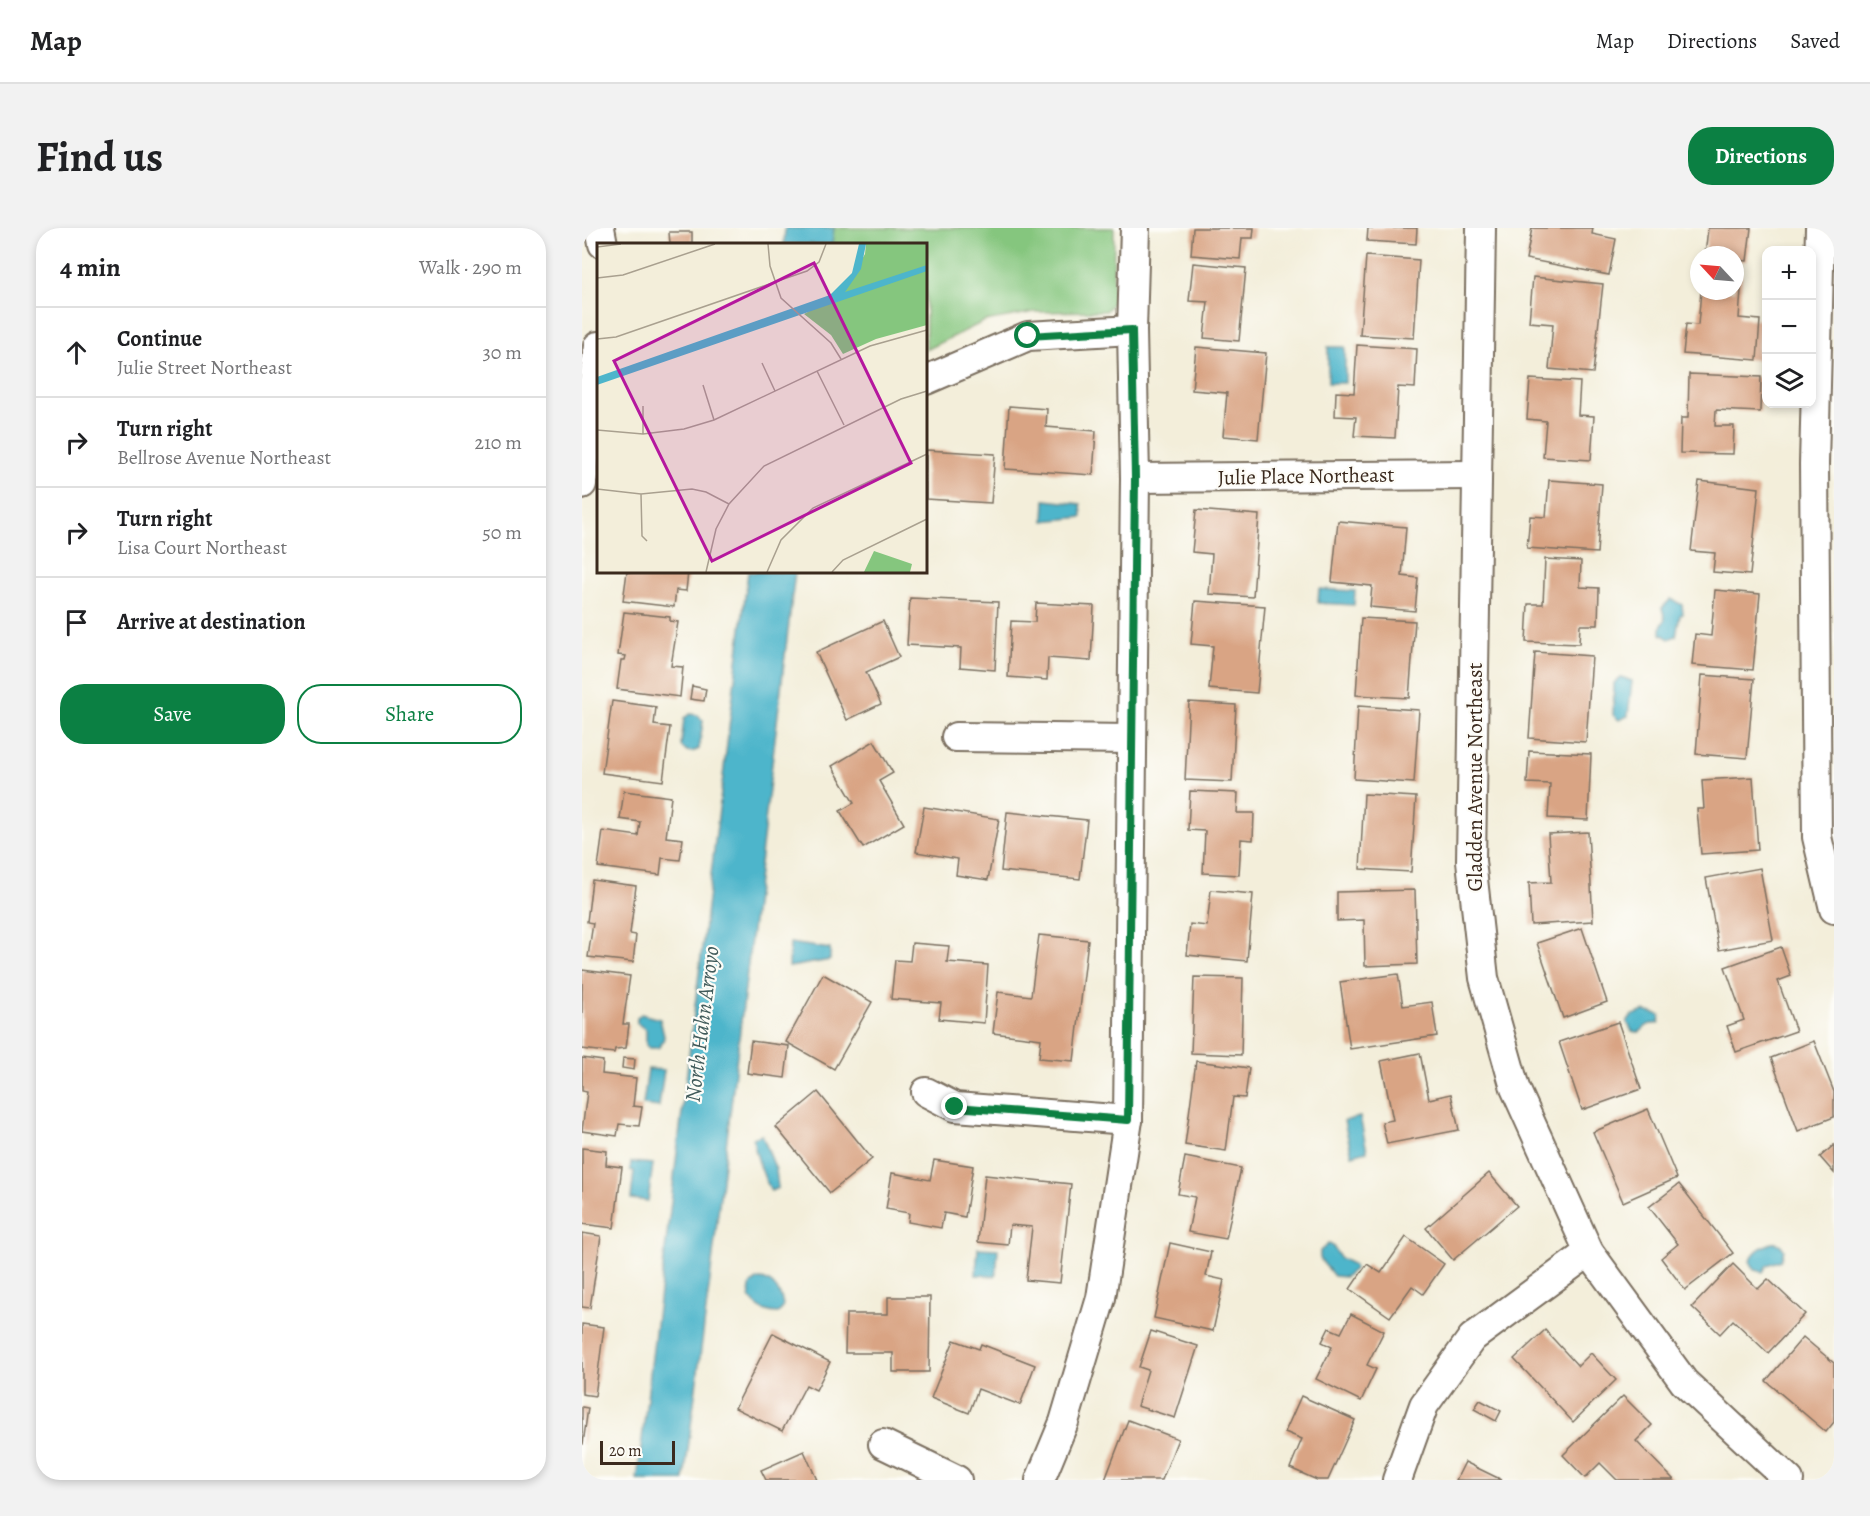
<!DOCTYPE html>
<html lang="en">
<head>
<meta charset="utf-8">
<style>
  :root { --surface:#fff; --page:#f2f2f2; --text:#202124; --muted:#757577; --line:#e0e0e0; --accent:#0b8043 }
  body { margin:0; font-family:Alegreya,serif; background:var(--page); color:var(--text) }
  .controls { position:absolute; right:18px; top:18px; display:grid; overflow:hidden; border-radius:12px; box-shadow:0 3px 9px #0003 }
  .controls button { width:54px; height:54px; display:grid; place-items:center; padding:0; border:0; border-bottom:2px solid var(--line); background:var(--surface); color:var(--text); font:30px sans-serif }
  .compass { position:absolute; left:1108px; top:18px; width:54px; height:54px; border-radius:50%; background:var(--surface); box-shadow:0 3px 9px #0003; rotate:296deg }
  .scale { position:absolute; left:18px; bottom:15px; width:75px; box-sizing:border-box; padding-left:6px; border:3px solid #3b2a1e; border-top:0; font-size:16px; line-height:21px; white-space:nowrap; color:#3b2a1e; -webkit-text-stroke:4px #fdfcf7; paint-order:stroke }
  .stop { position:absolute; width:18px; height:18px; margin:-14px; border:4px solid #0b8043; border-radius:50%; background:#fff }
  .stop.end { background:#0b8043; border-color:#fff; box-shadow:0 2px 6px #0008 }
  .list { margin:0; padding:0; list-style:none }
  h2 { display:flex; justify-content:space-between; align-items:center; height:78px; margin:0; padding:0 24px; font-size:26px }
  h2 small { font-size:20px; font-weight:400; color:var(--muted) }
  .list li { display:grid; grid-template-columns:39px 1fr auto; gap:18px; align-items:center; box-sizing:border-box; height:90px; padding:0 24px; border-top:2px solid var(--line) }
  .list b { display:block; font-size:22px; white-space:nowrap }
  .list p { margin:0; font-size:20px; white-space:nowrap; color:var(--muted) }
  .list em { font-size:20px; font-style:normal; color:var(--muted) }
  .actions { display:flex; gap:12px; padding:18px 24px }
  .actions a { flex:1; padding:14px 0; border:2px solid var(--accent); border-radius:24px; text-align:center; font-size:21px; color:var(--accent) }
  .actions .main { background:var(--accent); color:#fff }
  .icon { flex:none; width:33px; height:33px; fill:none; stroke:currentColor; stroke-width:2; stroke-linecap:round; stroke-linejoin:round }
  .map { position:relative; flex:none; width:1252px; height:1252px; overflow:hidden; border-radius:24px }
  header { display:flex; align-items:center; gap:36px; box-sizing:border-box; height:84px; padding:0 30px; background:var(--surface); border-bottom:2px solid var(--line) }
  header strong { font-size:28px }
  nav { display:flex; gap:33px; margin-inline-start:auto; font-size:21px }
  .intro { display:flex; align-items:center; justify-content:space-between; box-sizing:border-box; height:144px; padding:0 36px }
  h1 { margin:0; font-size:42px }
  .button { padding:15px 27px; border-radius:24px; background:var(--accent); color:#fff; font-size:21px; font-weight:700 }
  main { display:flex; gap:36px; padding:0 36px }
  aside { flex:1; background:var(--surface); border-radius:24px; box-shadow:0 3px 9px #0003 }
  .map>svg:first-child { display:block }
</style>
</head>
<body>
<header>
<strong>Map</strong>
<nav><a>Map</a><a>Directions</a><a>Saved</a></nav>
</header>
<div class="intro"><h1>Find us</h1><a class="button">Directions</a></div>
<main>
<aside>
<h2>4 min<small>Walk · 290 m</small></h2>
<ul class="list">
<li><svg class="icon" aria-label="ahead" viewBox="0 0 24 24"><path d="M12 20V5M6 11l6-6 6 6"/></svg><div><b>Continue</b><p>Julie Street Northeast</p></div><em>30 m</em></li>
<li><svg class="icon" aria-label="right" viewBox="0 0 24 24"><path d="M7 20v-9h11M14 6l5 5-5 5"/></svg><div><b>Turn right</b><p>Bellrose Avenue Northeast</p></div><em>210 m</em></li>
<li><svg class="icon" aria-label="right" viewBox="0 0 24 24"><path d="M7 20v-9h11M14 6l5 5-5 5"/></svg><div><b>Turn right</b><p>Lisa Court Northeast</p></div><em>50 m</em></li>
<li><svg class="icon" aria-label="arrive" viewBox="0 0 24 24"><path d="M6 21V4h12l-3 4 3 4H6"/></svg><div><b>Arrive at destination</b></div></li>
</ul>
<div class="actions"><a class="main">Save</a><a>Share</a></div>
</aside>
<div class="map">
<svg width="1252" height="1252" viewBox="0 0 1252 1252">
  <rect width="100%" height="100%" fill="#fdfcf7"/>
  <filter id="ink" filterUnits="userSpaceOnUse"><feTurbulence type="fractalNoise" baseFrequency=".0167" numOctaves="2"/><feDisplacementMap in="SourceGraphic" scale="12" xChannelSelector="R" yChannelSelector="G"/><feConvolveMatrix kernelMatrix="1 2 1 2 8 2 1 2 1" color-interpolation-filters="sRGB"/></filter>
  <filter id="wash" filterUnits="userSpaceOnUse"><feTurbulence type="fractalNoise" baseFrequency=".008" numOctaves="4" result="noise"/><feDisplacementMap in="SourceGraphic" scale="24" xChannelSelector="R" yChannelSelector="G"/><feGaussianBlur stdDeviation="1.35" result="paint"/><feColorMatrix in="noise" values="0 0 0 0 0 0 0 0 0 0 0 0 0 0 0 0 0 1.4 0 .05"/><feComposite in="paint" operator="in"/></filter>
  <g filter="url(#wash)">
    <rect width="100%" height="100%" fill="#f3eeda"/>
    <path fill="#85c67e" stroke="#60784e" stroke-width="1.5" d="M231,0H532L531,75L524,83L453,84L403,93L344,122V16H232Z"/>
    <g fill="#4db5cb" stroke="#447074" stroke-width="1.5">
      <path d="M203,0H252L250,16H202Z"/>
      <rect x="746" y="119" width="17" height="36"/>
      <path d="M463,272L499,276L500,289L462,293Z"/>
      <path d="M166,344H213L129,1044L102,1252H55Z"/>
      <path d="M737,361L773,363L772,377L736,375Z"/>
      <path d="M1089,371L1100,377L1101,386L1098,387L1094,408L1087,411L1079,406V399L1083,391L1080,380Z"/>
      <path d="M1039,449L1050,453L1046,488L1037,492L1031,487L1032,455Z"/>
      <path d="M108,486L116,487L121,493L117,521C109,525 105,525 99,518L102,490Z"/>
      <path d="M208,715L248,721V732L207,739Z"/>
      <path d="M1062,783L1078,787L1077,795C1075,796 1072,796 1069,796C1059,798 1063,807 1050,803L1045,794L1049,788Z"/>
      <path d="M59,786L78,791L82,808L81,814L76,820H67L64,817V802L55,795V790Z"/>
      <path d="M66,841L82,842L77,879L61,877Z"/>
      <path d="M778,889L785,923L770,927L762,893Z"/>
      <path d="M180,907L194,942L196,960L189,963C180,946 174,929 171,910Z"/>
      <path d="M49,934L71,936L66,973L49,971L52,943L48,942Z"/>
      <path d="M1190,1015C1196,1014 1200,1017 1202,1022L1199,1032L1185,1037L1181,1044L1173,1042L1168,1033C1173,1022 1179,1019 1190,1015Z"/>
      <path d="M746,1016L750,1017L758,1030L772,1037V1041L763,1049L752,1048L742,1036L738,1030V1023Z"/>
      <path d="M396,1020L416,1021L414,1048L394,1047Z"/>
      <path d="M177,1051C191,1051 201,1067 201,1080L196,1085C181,1085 162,1074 169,1056Z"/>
    </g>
    <g id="blocks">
      <g fill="#d9a484">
        <path d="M611,0H672L671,10H660L658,31L609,27Z"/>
        <path d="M786,0H835L834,16L785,13Z"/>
        <path d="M950,0H1011L1010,6L1034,11L1027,47L944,31Z"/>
        <path d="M1126,0H1169L1165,33L1153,32V27H1123Z"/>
        <path d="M87,4H110V16H88Z"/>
        <path d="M784,28L837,32L832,110L778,107Z"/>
        <path d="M611,35L664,40L657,113L622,110L626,74L607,73Z"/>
        <path d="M1153,48H1160L1157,90L1178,92L1175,132L1101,126L1104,96L1116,97L1119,63H1153Z"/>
        <path d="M951,49L1021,56L1011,145L967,141L971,96L947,94Z"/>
        <path d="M775,117L835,121L833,160L816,159L813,210L772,208L774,189L753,188L754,164L772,165Z"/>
        <path d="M614,119L684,125L676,211L641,208L645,165L610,162Z"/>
        <path d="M1107,146L1179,149L1178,184L1134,182L1133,198H1152L1151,226L1098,225L1099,190H1106Z"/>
        <path d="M948,151L998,154L996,187L1012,188L1009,232L961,229L964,193L945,191Z"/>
        <path d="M427,178L465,181L464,199L514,203L511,247L423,241Z"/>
        <path d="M344,222L413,226L409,275L344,271Z"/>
        <path d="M967,252L1020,256L1015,325L945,320L948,288L964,289Z"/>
        <path d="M1117,253L1177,260L1168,347L1131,344L1133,325L1109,323Z"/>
        <path d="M614,282L677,287L671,369L627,366L630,326L610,324Z"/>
        <path d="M756,293L824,299L820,348L836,350L833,383L788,379L790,358L750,354Z"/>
        <path d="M963,331L999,333L998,359L1017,360L1016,397H998L997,416L944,414L946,376H961Z"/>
        <path d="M45,344H106L104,363L94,362L92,379L41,373Z"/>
        <path d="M1133,362L1178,366L1171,442L1110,437L1113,406L1129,408Z"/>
        <path d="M328,370L416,374L413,442L378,439L379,420L325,417Z"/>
        <path d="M613,373L683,378L675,465L627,461L631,418L609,416Z"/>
        <path d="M454,375L512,378L509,433L466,430L465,452L426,449L429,393L453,394Z"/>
        <path d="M42,384L88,389V393L96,394L89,438L101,439L98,469L35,461L39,432H43L44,428L36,427Z"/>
        <path d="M779,390L833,393L827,470L774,467Z"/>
        <path d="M301,393L317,429L284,444L299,476L265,492L234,424Z"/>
        <path d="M953,424L1010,428L1004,514L947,510Z"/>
        <path d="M1120,447L1172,451L1165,530L1114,526Z"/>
        <path d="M110,458L124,461L122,473L108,471Z"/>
        <path d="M30,473L74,479L72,497L88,499L81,553L20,545Z"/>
        <path d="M607,474L654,477L650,554L603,552Z"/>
        <path d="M776,478L837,482L832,555L772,551Z"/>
        <path d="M292,513L311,545L297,553L322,596L281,620L258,583L272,575L250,538Z"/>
        <path d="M947,523L1009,526L1006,592L966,590L968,556L945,555Z"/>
        <path d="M1171,549L1176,622L1119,626L1115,581H1122L1120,552Z"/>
        <path d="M42,563L89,569L84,609L101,611L98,632L80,630L78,647L16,639L21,603L56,608L58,594L38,591Z"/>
        <path d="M608,563L656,565L655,585H672L671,612L659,611L657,647L621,645L623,603L606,602Z"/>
        <path d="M782,566L834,569L829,644L778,641Z"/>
        <path d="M342,579L417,591L406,652L374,647L376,631L334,624Z"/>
        <path d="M425,584L505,592L498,651L419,643Z"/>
        <path d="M1006,604L1011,693L949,697L947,655L969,654L966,606Z"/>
        <path d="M1178,640L1191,712L1137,722L1124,650Z"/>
        <path d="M10,652L54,658L48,706L54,707L51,734L6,729L11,695L5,694Z"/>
        <path d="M629,662L671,666L665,733L605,727L608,696L625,698Z"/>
        <path d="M833,662L835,736L783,738L782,692L755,693V664Z"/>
        <path d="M1000,700L1025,774L981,790L955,715Z"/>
        <path d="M457,707L506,712L492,833L457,830L459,811L411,805L416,764L449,768Z"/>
        <path d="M330,715L367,718L365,734L406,737L402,795L357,791L359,775L309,771L313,732L328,733Z"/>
        <path d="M1199,719L1209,748L1196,753L1214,803L1154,824L1145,798L1162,792L1143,739Z"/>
        <path d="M0,742L48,748L41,796H47L44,820L33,821L32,825L0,821Z"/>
        <path d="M241,746L290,774L252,841L204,814Z"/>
        <path d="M816,746L821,778L850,774L855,808L768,821L758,754Z"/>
        <path d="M612,749L661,750L659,827L609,825Z"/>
        <path d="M1036,794L1059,861L1000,882L977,814Z"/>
        <path d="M169,813L207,818L203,850L165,845Z"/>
        <path d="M1232,813L1252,864V889L1216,903L1189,830Z"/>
        <path d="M838,825L847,871L869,866L877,902L805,916L800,894L811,892L799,833Z"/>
        <path d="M0,830L21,833L20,846L54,850L51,878L60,879L57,898L37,896L35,908L0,903L5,864L0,863Z"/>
        <path d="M41,830L53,831L52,842L40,840Z"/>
        <path d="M614,833L667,840L663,870L651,869L644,923L603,917Z"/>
        <path d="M236,864L290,931L248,965L194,899Z"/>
        <path d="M1066,881L1095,950L1041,974L1011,904Z"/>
        <path d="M1252,917V945L1238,929Z"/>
        <path d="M0,920L25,923L24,937L40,939L32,1000L0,996Z"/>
        <path d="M603,929L659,940L644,1011L606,1004L613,969L596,966Z"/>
        <path d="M352,932L391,938L383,989L362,985L359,1000L326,994L327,985L304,981L310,945L348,952Z"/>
        <path d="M907,945L935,978L871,1032L844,1000Z"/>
        <path d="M403,947L489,956L478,1055L444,1052L450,999L428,997L426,1017L396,1014Z"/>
        <path d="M1097,956L1151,1025L1103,1062L1079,1030L1096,1016L1067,979Z"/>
        <path d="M0,1005L19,1008L8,1080L0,1079Z"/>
        <path d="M824,1009L862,1036L841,1066L830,1058L808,1089L768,1061L785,1036L799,1045Z"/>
        <path d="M588,1015L629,1024L624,1048L642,1052L631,1103L572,1090Z"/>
        <path d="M1151,1036L1176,1061L1186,1051L1223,1086L1186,1125L1151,1092L1138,1106L1110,1079Z"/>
        <path d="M306,1069H348L347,1144H311V1125H263L264,1086H306Z"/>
        <path d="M769,1086L802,1103L785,1137L794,1141L779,1173L734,1151L750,1119L740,1114L747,1100L759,1105Z"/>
        <path d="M0,1096L22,1099L13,1168L0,1166Z"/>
        <path d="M963,1102L996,1138L1009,1125L1034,1152L991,1194L932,1131Z"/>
        <path d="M569,1103L616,1118L593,1190L555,1178L566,1142L557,1139Z"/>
        <path d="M191,1105L248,1134L234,1162L224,1157L200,1203L153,1180Z"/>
        <path d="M1221,1109L1252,1135V1194L1244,1204L1184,1153Z"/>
        <path d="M372,1112L397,1121L399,1116L453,1137L438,1177L396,1161L387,1185L349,1170Z"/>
        <path d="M719,1168L773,1192L746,1252H735L708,1240L720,1211L703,1204Z"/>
        <path d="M1041,1168L1070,1197L1054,1213L1092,1252H1035L1018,1235L1003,1250L981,1227Z"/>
        <path d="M898,1172L919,1183L914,1193L892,1181Z"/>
        <path d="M0,1179L6,1180L1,1216H0Z"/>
        <path d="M546,1192L596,1211L580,1252H523Z"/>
        <path d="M222,1223L235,1252H184L179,1242Z"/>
        <path d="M883,1234L920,1252H874Z"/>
      </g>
    </g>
  </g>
  <g filter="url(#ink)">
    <use href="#blocks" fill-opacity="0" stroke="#7b6f60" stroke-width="1.5"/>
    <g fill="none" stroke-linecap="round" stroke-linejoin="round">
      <defs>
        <g id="street">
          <path d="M18,0L21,16"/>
          <path d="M899,0L889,633L902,750L933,860L1007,1024L1102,1154L1207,1252"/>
          <path d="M1238,0L1232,236L1235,609L1252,681"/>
          <path d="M344,152L446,108L550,102"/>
          <path d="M553,250L894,247"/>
          <path d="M0,256L16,118"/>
          <path d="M374,509L550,511"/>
          <path d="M344,864L373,879L546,892"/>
          <path d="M301,1216L375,1252"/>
          <path d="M458,1252L482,1194L519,1070L546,892L553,250L550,102L553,0"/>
          <path d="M815,1252L842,1177L890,1110L1007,1024"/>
        </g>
      </defs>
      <use href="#street" stroke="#7b6f60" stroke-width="32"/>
      <use href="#street" stroke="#fff" stroke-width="28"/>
    </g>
  </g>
  <g fill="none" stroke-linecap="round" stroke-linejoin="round" filter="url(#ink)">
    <path stroke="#0b8043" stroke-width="8" d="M373,879L546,892L553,250L550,102L446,108"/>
  </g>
  <g text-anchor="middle" stroke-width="4.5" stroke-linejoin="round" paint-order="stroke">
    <g font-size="21" fill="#3b2a1e" stroke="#fdfcf7">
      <text transform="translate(724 248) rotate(-1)" y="7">Julie Place Northeast</text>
      <text transform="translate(893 549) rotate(-90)" y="7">Gladden Avenue Northeast</text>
    </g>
    <g font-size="22" font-style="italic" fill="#415b5b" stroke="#fdfcf7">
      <text transform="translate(119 796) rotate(-83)" y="8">North Hahn Arroyo</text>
    </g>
  </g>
  <g transform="translate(15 15)">
    <rect width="330" height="330" fill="#f3eeda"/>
    <path d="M269,1H330V82L279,96L246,111L234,92L207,71L246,50L268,11ZM277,308L315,321L313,329H267Z" fill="#85c67e"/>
    <path d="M262,1H269L264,26L248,49L330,22V28L0,142V134L233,52L255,30Z" fill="#4db5cb"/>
    <path fill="none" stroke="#a9a08f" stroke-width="1.5" d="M171,1L173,23L184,55L234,100L244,116M0,4L24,1M0,35L26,32L118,1M0,96L19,94L210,28L222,19L229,1M165,120L178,148M220,128L247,182M106,142L117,177M46,163V191M0,187L46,191L87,186L117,177L273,103L330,87M0,246L44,251L95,246L109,249L132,261M44,251L45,293L50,298M109,329L119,286L132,261L167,223L304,156L330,148M170,329L184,297L216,265L330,211M235,329L246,317L330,276"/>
    <path fill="#b5179e" fill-opacity="0.15" stroke="#b5179e" stroke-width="3" d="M217,20L314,220L115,318L17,118Z"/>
    <rect width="330" height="330" fill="none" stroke="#3b2a1e" stroke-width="3"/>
  </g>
</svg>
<div class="controls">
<button>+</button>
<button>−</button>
<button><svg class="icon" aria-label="layers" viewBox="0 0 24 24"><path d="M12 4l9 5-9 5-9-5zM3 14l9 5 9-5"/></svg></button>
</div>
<svg class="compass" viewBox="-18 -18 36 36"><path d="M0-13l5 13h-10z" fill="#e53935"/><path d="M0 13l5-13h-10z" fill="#757577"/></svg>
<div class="scale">20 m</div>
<div class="stop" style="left:446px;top:108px"></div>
<div class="stop end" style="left:373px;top:879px"></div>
</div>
</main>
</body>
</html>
